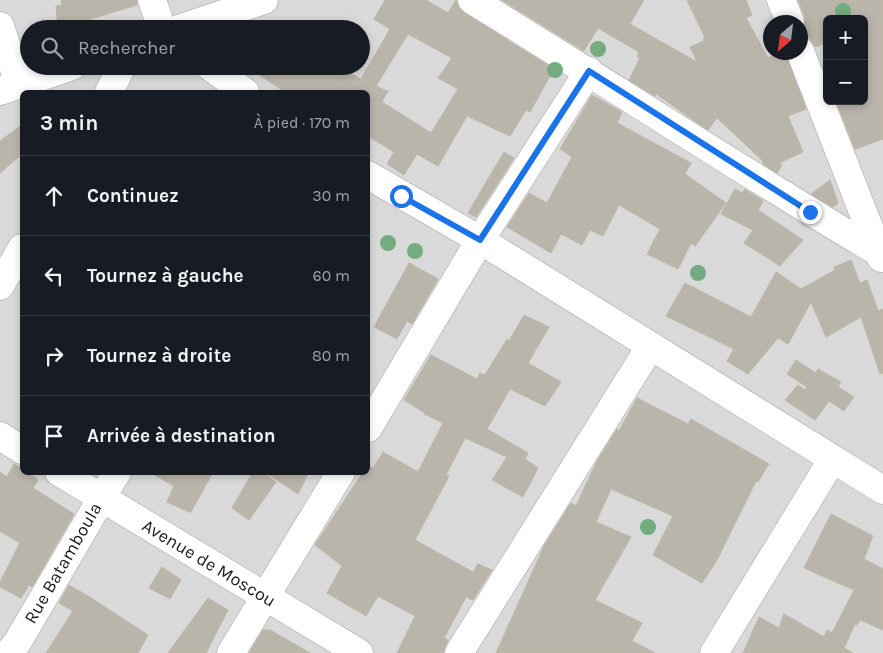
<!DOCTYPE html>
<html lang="fr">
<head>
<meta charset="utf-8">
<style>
  :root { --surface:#171b24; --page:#242831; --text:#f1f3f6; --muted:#9ea1a6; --line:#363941 }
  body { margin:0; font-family:Karla,sans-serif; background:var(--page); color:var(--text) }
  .controls { position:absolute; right:15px; top:15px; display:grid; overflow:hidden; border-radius:8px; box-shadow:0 2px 8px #0003 }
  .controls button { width:45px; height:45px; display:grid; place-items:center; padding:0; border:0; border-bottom:1px solid var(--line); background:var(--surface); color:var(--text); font:25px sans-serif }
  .compass { position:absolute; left:763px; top:15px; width:45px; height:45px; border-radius:50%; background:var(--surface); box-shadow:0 2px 8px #0003; rotate:208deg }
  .stop { position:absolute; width:15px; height:15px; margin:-11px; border:4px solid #1a73e8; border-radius:50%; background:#fff }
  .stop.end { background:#1a73e8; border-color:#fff; box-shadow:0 1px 5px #0008 }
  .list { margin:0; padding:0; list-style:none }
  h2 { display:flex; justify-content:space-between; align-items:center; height:65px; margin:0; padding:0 20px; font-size:21px }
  h2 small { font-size:16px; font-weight:400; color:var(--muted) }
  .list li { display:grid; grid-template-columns:32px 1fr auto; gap:15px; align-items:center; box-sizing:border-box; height:80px; padding:0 20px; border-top:1px solid var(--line) }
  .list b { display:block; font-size:19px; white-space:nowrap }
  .list em { font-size:16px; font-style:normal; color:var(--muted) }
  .icon { flex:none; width:28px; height:28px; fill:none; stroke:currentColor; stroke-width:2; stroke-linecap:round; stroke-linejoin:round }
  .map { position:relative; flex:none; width:883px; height:653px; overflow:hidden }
  .search { position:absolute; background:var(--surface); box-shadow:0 2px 8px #0003; left:20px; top:20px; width:350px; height:55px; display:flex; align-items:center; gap:12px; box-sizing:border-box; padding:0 18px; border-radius:28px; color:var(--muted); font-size:19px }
  .panel { position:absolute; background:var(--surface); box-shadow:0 2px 8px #0003; left:20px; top:90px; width:350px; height:385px; border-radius:8px }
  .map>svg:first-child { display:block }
</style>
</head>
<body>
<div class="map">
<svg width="883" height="653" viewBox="0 0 883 653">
  <rect width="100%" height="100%" fill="#edece1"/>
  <path fill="#dad9d9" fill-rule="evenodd" d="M0,0H883V653H0ZM827,19H864V101H827ZM770,22H800V52H770ZM29,29H361V66H29ZM22,92H368V472H22Z"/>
  <g fill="#bab5ab" stroke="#beb6a4" fill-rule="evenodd">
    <path d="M61,0H137V5L58,29L56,6L62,5Z"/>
    <path d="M385,0H426L448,13L456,0L459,8L464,13L554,69L530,112L526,110L510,136L467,116L438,166L417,154L404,175L387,164L394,152L368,136V92H285L246,66H336L361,79L390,29L374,19ZM408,34L452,58L438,78L458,89L431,133L382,102L387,92H389L376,86Z"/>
    <path d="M502,0H644L630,24L697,62L690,47L704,41L703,39L705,38L687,0H746L752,15L746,18L768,58L779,52H785L806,109L788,116L803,152L779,163L782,165L777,173L762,163L763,161L717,118L708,130L656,94L655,96L629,80L640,58L637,57L639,52L598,28L584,51Z"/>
    <path d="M798,0H883V139L855,149L836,101H864V19H827V43L815,47L809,38L804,27L805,17Z"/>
    <path d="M592,95L622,112L617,123L691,163L685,174L726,203L695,246L691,243L678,269L647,254L660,229L619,205L603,236L590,230L582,245L561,234L551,253L507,227L529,193L547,203L572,157L560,149Z"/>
    <path d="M22,125V154L0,173V141Z"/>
    <path d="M504,152L514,158L476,217L468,213Z"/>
    <path d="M830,180L838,203L833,207L811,194Z"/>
    <path d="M735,189L742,193L745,189L763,201L758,210L803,240L780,266L744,243L753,230L721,214Z"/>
    <path d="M851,260L860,283L867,280L878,311L883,309V373L880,374L861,317L826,337L811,302L788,344L778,338L748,374L727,361L734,349L666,316L685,283L751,317L776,272L801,289L835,270L834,267Z"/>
    <path d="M409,263L438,279L412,324L407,321L397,339L374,327Z"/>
    <path d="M524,315L549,327L528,363L561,382L545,406L510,389L487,429L528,453L525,459L538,468L523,497L492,480L507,457L465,438L446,475L449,476L415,540L473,572L478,564L492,570L473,600L466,597L444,638L448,640L443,653H397L415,616L378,596L366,616L327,593L342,566L315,545L363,472H368V465L373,468L383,452L418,472L443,423L424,414L425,413L404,400L431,355L477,379L480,373L485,375L507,339L509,341Z"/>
    <path d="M796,360L816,373L818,369L841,382L838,387L854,397L844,411L829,401L815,420L785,400L798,385L805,390L807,387L787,374Z"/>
    <path d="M637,398L688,424L691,419L769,464L758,482L756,481L717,560L702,583L653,555L673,516L611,489L596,522L631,537L595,600L642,623L632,641L655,653H496L544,546L571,503L576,506L596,463L617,429L619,431Z"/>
    <path d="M14,464L22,469V472H27L38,480L33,488L74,514L32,587L29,585L21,598L0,587V582L20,543L0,531V472L7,477Z"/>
    <path d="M149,472H213L191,512H189L167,502L174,486Z"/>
    <path d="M253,472H262L276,482L249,520L232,508Z"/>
    <path d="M265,472H309L298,494Z"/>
    <path d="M831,514L873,536L864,559L883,569V630L860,620L857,625L855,624L844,648L853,653H743L759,617L779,628L784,614L824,637L827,630L832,633L854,590L804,568Z"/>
    <path d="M162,567L181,580L170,599L149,588Z"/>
    <path d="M69,585L88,596L148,635L138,653H46L73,611L59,603Z"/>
    <path d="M208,598L228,610L206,653H168Z"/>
    <path d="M263,630H270L310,653H249Z"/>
  </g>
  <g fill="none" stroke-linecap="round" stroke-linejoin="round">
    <defs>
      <g id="minor">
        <path d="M152,0L162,29"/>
        <path d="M472,0C608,83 741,171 878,252"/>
        <path d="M781,0L790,22"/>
        <path d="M0,26L19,84"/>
        <path d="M179,29L264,0"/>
        <path d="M800,51L881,258"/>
        <path d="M209,66L245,92"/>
        <path d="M0,91L72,66"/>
        <path d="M109,92L122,66"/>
        <path d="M368,175L480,240L883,490"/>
        <path d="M0,286L22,248"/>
        <path d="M368,428L480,240L589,71"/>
        <path d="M0,436L22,450"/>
        <path d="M59,472L359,653"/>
        <path d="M9,653L17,643L117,472"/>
        <path d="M231,653L341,472"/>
        <path d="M459,653L650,347"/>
        <path d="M714,653L832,460"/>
      </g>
    </defs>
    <use href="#minor" stroke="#a3a3a3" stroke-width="29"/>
    <use href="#minor" stroke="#fff" stroke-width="28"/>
  </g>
  <g fill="#72ac80">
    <circle cx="843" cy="11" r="8"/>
    <circle cx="598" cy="49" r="8"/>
    <circle cx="555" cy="70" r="8"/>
    <circle cx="388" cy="243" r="8"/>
    <circle cx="415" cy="251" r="8"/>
    <circle cx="698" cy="273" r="8"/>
    <circle cx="648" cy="527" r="8"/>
  </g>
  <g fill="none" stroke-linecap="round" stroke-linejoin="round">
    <path stroke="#1a73e8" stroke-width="6" d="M401,196L480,240L589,71L810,212"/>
  </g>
  <g text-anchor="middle" stroke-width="5" stroke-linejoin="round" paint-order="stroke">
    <g font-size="18" fill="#1c1c1c" stroke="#fff">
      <text transform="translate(63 563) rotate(-60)" y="6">Rue Batamboula</text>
      <text transform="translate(209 563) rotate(31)" y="6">Avenue de Moscou</text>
    </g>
  </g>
</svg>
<div class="controls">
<button>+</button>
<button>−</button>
</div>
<svg class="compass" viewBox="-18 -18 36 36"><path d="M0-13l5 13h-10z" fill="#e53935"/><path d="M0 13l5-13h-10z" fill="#9ea1a6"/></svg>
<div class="stop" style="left:401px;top:196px"></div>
<div class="stop end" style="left:810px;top:212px"></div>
<div class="search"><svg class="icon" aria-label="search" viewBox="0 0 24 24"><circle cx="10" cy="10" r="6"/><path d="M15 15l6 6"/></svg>Rechercher</div>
<section class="panel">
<h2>3 min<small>À pied · 170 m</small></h2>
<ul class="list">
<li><svg class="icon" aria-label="ahead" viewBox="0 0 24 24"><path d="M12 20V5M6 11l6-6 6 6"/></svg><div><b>Continuez</b></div><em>30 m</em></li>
<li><svg class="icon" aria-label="left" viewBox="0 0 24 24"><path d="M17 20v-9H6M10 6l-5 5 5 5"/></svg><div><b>Tournez à gauche</b></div><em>60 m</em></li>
<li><svg class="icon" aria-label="right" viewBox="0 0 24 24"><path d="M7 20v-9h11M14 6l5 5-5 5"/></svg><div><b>Tournez à droite</b></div><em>80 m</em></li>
<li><svg class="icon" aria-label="arrive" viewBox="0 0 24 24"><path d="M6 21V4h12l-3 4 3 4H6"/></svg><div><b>Arrivée à destination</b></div></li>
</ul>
</section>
</div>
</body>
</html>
